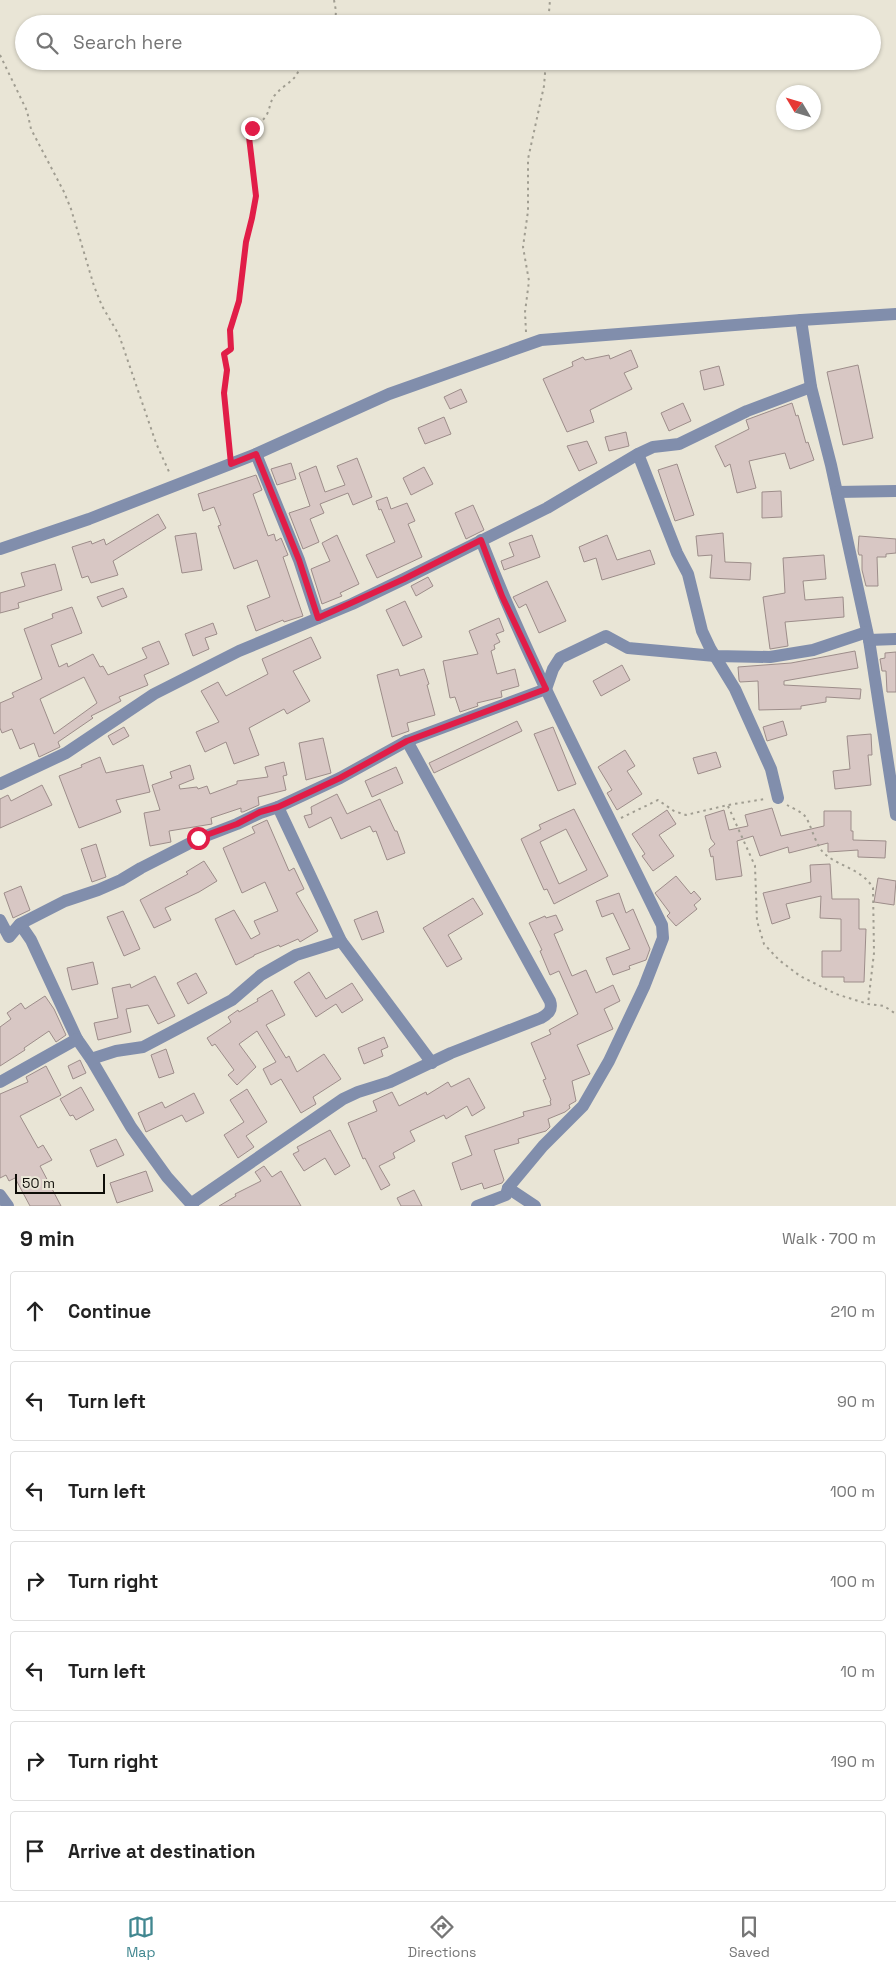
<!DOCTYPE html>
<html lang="en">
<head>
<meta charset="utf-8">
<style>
  :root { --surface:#fff; --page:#f6f6f6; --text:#222; --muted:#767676; --line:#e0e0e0; --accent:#418790 }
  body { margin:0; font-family:"Space Grotesk",sans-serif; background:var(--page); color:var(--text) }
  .compass { position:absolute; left:776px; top:85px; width:45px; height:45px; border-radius:50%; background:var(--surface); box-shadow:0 1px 4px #0004; rotate:308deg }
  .scale { position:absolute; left:15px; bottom:12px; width:90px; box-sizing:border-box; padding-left:5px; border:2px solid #0e0d08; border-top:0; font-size:14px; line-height:18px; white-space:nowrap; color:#0e0d08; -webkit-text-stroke:4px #e9e5d6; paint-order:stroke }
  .stop { position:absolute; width:15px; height:15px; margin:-11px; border:4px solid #e11d48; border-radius:50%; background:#fff }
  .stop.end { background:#e11d48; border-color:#fff; box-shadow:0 1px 5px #0008 }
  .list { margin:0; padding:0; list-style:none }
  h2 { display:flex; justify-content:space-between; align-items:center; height:65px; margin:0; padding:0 20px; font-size:21px }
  h2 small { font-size:16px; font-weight:400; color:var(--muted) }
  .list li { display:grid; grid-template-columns:32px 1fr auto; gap:15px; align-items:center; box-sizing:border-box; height:80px; margin:0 10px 10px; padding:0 10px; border:1px solid var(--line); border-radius:5px }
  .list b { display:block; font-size:19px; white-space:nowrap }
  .list em { font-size:16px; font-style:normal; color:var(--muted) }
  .icon { flex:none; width:28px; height:28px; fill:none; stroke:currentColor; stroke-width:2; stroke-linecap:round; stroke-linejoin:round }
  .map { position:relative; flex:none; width:896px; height:1206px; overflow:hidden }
  .search { position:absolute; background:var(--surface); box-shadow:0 1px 4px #0004; left:15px; right:15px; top:15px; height:55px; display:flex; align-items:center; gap:12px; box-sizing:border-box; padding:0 18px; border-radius:28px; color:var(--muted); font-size:19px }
  .sheet { height:695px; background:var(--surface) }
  nav { display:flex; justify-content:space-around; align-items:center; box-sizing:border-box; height:70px; border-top:1px solid var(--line); background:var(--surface); font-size:14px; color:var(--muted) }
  nav a { display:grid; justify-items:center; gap:2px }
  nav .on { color:var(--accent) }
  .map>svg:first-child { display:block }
</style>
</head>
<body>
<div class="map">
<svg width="896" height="1206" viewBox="0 0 896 1206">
  <rect width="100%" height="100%" fill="#e9e5d6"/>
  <g fill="#d8c7c4" stroke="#9d8d8a" fill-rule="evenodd">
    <path d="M631,350L638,367L624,373L632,389L590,410L594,422L567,432L543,379L573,366L572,362L583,357L585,360L609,355L610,359Z"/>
    <path d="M858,365L873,438L843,445L827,372Z"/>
    <path d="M719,366L724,385L704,390L700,371Z"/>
    <path d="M461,389L467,402L450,409L444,397Z"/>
    <path d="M683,403L691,421L669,431L661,413Z"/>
    <path d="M792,403L796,416L798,415L806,443L808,442L814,460L790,469L785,453L749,461L756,488L737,493L730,464L725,467L715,446L749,429L746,420Z"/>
    <path d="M444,417L451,434L425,444L418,428Z"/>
    <path d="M626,432L629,446L609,451L605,437Z"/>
    <path d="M587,441L597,463L579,471L567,446Z"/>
    <path d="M357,458L372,497L353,505L348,493L320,504L324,513L310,519L319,542L303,549L289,513L310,506L299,473L316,466L325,492L345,485L337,466Z"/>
    <path d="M291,463L296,479L277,485L271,469Z"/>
    <path d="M677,464L694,515L675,521L658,470Z"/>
    <path d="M424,467L433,484L411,495L403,478Z"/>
    <path d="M256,475L262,490L253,494L268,536L274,534L276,541L281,538L288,555L283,557L303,616L284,622L283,620L256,631L247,606L270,597L257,560L234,569L218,526L221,525L214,507L203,511L198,494Z"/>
    <path d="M781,491L782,517L762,518V492Z"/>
    <path d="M387,497L391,509L407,503L415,521L408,524L422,557L377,578L366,555L395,542L381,509L379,510L376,501Z"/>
    <path d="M473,505L484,530L466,539L455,513Z"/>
    <path d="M158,514L166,528L113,561L118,575L91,583L88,576L82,578L72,547L91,541L92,544L104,539L106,545Z"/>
    <path d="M196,533L202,570L182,573L175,536Z"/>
    <path d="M723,533L725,562L751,563L750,580L710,578L712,555L698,556L696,536Z"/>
    <path d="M337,535L359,584L340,593L342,596L322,604L311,569L330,561L322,543Z"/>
    <path d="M532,535L540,557L504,570L501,561L514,556L509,543Z"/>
    <path d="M607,535L617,560L650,550L655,564L602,580L596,558L584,562L579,547Z"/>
    <path d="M859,536L896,539V553L886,554V557H877L878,586H866L862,570V555H859L858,551Z"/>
    <path d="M824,555L826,579L803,581L805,600L843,597L844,617L785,622L788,646L770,649L763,597L785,593L783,558Z"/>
    <path d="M55,564L62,590L18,603L19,608L0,613V593L25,586L21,573Z"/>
    <path d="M428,577L433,586L416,596L411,586Z"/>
    <path d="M547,581L566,621L539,633L526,604L519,608L513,597Z"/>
    <path d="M123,588L127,597L102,607L97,597Z"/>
    <path d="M405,601L422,637L403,646L386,610Z"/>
    <path d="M72,607L82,633L51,645L59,667L67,663L68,667L93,654L100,667L103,666L108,675L147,658L142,648L159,641L169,664L144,675L148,685L119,697L121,701L91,716L93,718L58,742L60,747L39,757L34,743L20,749L12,729L2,733L0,728V703L14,697L12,693L42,679L24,629L53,618L52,614ZM84,677L97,703L54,734L40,699Z"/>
    <path d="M499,618L504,631L496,634L500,642L494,645L495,649L491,651L497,674L515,669L519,686L501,691L502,697L477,703L478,706L460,712L455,697L450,698L443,661L478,654L469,631Z"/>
    <path d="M213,623L217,634L205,638L209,649L193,656L185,634Z"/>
    <path d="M311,637L321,658L293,671L310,701L287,714L284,709L249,728L259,755L234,764L226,742L205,752L196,732L219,722L201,691L218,682L226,696L268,674L262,659Z"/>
    <path d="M855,651L858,668L784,681V685L861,689L860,699L826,697V702L801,706V709L759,710L758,681L740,682L739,680L738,667L791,663Z"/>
    <path d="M896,652V692H887L886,671H882L880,659L885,658V653Z"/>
    <path d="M622,665L630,680L601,696L593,681Z"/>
    <path d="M398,669L400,676L424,669L429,684L427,685L435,715L407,723L409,731L392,737L377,675Z"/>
    <path d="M517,721L522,731L434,773L429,763Z"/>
    <path d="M783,721L787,735L767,741L763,727Z"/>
    <path d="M124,727L129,736L113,745L108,736Z"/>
    <path d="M553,727L576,784L558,791L534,734Z"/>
    <path d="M871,734L872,755H868L871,785L835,789L833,771L850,769L847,736Z"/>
    <path d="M323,738L331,773L306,780L299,743Z"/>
    <path d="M625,750L635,766L627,771L642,794L617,810L607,793L612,790L598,767Z"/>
    <path d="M716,752L721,767L698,774L693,758Z"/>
    <path d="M100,757L106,773L143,765L150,792L116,800L121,812L79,828L59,776L82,767L81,765Z"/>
    <path d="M284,762L287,775L283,776L286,790L258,797L259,805L243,812H241V808L211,818L212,824L169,831L171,842L150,846L144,813L160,810L152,785L172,778L170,772L190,765L194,779L179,785L180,789L197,787L198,789L207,786L210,794L237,784V781L268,777L265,767Z"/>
    <path d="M396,767L403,783L372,797L365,781Z"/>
    <path d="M42,785L52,805L0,828V799L8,795L11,801Z"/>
    <path d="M337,794L347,814L380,799L395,831H397L405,853L387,860L376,831L373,832L370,826L341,839L331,817L309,828L304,816L312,814L311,807Z"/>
    <path d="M772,808L781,836L824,826V811H851V831H853V840L886,841L885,858L858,857V850L828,852V843L789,853L788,847L760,856L753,836L737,841L742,876L716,880L713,856L711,857L709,849L715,844L711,839L705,816L724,810L729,830L748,826L745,815Z"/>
    <path d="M574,809L608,876L554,904L547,889L544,890L521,839L541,829L539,825ZM566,829L587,870L559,884L540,842Z"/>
    <path d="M667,810L676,824L659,835L674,856L653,871L642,856L645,854L632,834Z"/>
    <path d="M267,820L289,871L294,868L304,889L296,893L318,931L300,942L298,939L280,947L279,945L254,955V956L236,965L215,919L234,910L251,939L260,934L254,921L278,911L265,882L242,893L223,848L255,833L252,827Z"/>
    <path d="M96,844L106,877L92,882L81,849Z"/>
    <path d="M204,861L217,881L199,892L165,908L171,920L154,928L140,900L188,874L186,872Z"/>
    <path d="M830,864L832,899H859V929H866L864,982H844V977H822V951H841V919L820,918L821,896L786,904L790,918L772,924L763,893L811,882L810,865Z"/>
    <path d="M676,876L691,894L694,891L701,899L694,905L697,909L676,926L667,916L670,913L655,893Z"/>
    <path d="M878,878L896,881L894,905L874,902Z"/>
    <path d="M21,886L30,910L13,918L4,893Z"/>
    <path d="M619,893L626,913L633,909L650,949L646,960L629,966L630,969L613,975L606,958L630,949L613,913L602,917L596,901Z"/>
    <path d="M473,898L483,914L448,935L462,959L447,967L423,928Z"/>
    <path d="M123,911L140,949L124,956L107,917Z"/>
    <path d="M377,911L384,932L362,940L354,920Z"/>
    <path d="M556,915L563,930L554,934L572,976L586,970L596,993L613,985L620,1001L604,1009L613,1029L577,1045L590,1074L572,1081L576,1101L569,1105L570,1108L565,1112L548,1119L550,1127L546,1131L518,1139L519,1143L494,1150L504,1180L502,1183L484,1189L482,1183L461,1190L452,1163L472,1155L465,1136L524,1116L523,1112L551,1105L550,1101L551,1100L543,1080L546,1079L531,1043L551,1034L549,1030L578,1014L559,971L550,975L540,951L542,950L529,923L545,916L546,918Z"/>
    <path d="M93,962L98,984L72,990L67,968Z"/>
    <path d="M309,972L326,999L352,983L363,1000L342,1013L336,1004L316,1017L294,982Z"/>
    <path d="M196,973L207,993L188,1004L177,983Z"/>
    <path d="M155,976L175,1016L158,1024L148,1005L126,1009L131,1032L98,1040L94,1023L118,1018L112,988L130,984L131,988Z"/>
    <path d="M272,990L285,1015L266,1025L286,1058L289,1056L297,1072L324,1054L341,1079L313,1097L316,1104L301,1113L281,1079L271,1085L263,1069L276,1062L257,1031L239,1044L256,1067L237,1085L228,1075L234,1070L215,1044L212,1046L207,1038L231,1022L228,1017L238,1010L239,1012L258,1001L257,999Z"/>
    <path d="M45,996L54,1009L66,1035L56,1042L49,1031L24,1048L25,1050L0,1066V1027L11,1019L7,1013L21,1003L25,1009Z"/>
    <path d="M384,1037L388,1047L381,1050L383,1056L364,1064L358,1048Z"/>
    <path d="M166,1049L174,1073L159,1078L151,1055Z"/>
    <path d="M80,1060L86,1073L73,1079L68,1066Z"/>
    <path d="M46,1066L61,1095L20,1116L38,1148L43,1145L52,1160L40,1166L61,1206H30L15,1178L9,1181L6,1175L0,1178V1094L28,1082L26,1077Z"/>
    <path d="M469,1078L485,1108L472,1116L467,1106L446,1119L444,1115L410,1131L415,1141L393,1153L395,1158L379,1166L390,1185L381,1190L365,1158L363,1159L348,1123L377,1111L373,1101L392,1092L399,1106L426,1092L427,1095L448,1082L451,1087Z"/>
    <path d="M81,1087L94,1110L76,1120L73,1115L70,1116L60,1099Z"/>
    <path d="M247,1089L267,1122L246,1136L254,1147L238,1158L224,1135L244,1122L230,1100Z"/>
    <path d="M194,1093L204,1113L186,1122L182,1115L146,1132L138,1113L162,1102L165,1108Z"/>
    <path d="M330,1130L350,1166L335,1175L325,1158L304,1171L293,1154L299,1151L297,1147Z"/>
    <path d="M116,1139L124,1155L97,1167L90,1150Z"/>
    <path d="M264,1166L272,1177L281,1171L301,1206H219L236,1196L235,1194L261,1181L255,1172Z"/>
    <path d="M146,1171L153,1191L117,1203L110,1183Z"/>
    <path d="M414,1190L422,1206H401L397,1198Z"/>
  </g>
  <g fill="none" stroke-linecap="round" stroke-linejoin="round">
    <g stroke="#a09d91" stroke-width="2" stroke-dasharray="2.5 4" stroke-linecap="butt">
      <path d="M334,0L336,11L335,24"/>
      <path d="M548,24L550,0"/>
      <path d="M0,55L27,111L31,129L64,192L71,209L94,286L102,306L119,335L156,443L170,474"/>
      <path d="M526,332L525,312L529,281L523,247L528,211V159L544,86L546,61"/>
      <path d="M229,451L224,393L227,370L224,354L231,349L230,330L239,301L245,242L252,218L256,196L249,137C253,124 259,126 266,116C270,110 270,100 275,95C287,81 298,82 301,61"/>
      <path d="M787,805C792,808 800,811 804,815C811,822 815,847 826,855C841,867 863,870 873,888L874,953L868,1004"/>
      <path d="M728,806L755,866L757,921L764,944L779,960L800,976L836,994L868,1004L884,1006L896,1014"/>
      <path d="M621,818L658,800L674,811L686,815L728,805L765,799"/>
    </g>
    <g stroke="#818eac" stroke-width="12">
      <path d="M801,320L811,387L831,465L869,640L896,815"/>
      <path d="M256,454L299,560L318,618"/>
      <path d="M638,454L677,553L688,574L702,631L710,648L735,689L771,769L778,798"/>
      <path d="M837,492L896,491"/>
      <path d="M0,549L89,519L256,454L389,394L541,340L801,320L896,314"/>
      <path d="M869,640L896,639"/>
      <path d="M0,784L66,753L154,694L239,651L352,604L404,579L547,508L638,454L653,447L679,444L747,411L811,387"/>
      <path d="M278,807L341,941"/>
      <path d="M0,920L9,937L20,924L31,940L77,1039L91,1059L131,1127L167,1177L193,1206"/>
      <path d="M20,924L65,901L98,890L121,880L141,868L198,839L237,824L260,813L278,807L340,778L407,741L546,689L553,669L560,658L606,636L628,648L715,656L770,657L813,650L867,632"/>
      <path d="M91,1059L116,1051L143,1047L232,1000L261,975L296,955L341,941L432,1063"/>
      <path d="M0,1082L77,1039"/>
      <path d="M508,1188L535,1206"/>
      <path d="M0,1195L8,1206"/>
      <path d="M192,1203L343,1099L358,1092L390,1082L451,1053L541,1018C548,1014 553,1010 550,1001L407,741"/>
      <path d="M477,1206L506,1195L508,1188L543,1146L583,1106L609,1061L644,987L663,938L662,925L657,915C597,791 531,669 481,540"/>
    </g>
  </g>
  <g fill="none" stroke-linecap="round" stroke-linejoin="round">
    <path stroke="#e11d48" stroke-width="6" d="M198,838L237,824L260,812L278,807L340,778L407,741L546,689L502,596L481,540L404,579L318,618L299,560L256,454L231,464L224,393L227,370L224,354L231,349L230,330L239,301L246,242L252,218L256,196L249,137L252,128"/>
  </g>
</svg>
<svg class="compass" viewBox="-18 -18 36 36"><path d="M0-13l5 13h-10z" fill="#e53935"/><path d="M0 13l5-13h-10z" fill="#767676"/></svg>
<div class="scale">50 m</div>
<div class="stop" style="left:198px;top:838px"></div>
<div class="stop end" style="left:252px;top:128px"></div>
<div class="search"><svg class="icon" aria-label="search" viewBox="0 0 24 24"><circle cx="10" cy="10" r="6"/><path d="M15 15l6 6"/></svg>Search here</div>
</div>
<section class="sheet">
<h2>9 min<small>Walk · 700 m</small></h2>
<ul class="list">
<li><svg class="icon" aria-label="ahead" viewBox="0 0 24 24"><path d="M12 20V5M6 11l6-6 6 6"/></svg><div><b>Continue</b></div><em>210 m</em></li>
<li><svg class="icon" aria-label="left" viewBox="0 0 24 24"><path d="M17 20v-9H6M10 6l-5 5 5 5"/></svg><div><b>Turn left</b></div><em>90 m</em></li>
<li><svg class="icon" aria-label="left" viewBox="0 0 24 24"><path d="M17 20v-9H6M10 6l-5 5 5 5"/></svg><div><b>Turn left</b></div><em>100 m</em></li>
<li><svg class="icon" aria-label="right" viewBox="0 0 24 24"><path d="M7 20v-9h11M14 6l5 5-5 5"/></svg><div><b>Turn right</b></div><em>100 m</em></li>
<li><svg class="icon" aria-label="left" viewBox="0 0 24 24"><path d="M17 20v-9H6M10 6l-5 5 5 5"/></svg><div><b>Turn left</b></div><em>10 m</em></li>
<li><svg class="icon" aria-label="right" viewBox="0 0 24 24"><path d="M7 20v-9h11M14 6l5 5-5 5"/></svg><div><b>Turn right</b></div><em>190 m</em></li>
<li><svg class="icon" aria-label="arrive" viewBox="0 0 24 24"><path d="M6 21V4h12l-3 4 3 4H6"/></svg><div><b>Arrive at destination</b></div></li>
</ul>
</section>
<nav>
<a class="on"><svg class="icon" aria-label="map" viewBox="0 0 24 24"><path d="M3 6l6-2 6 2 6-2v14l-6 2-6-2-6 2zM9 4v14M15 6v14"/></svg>Map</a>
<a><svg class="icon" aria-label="directions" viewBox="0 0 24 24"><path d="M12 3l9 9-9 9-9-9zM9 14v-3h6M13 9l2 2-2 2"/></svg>Directions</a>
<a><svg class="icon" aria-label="saved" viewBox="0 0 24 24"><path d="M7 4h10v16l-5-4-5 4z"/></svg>Saved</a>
</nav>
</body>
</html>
